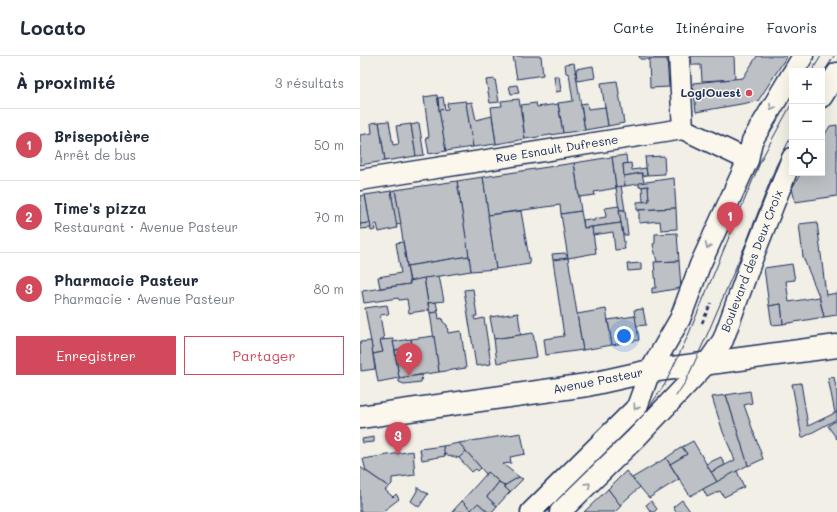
<!DOCTYPE html>
<html lang="fr">
<head>
<meta charset="utf-8">
<style>
  :root { --surface:#fff; --page:#f2f2f3; --text:#1f2937; --muted:#747a83; --line:#e0e1e3; --accent:#d1495b }
  body { margin:0; font-family:Mali,sans-serif; background:var(--page); color:var(--text) }
  .controls { position:absolute; right:12px; top:12px; display:grid; overflow:hidden; border-radius:0px; box-shadow:0 4px 16px #0002 }
  .controls button { width:36px; height:36px; display:grid; place-items:center; padding:0; border:0; border-bottom:1px solid var(--line); background:var(--surface); color:var(--text); font:20px sans-serif }
  .you { position:absolute; left:264px; top:280px; width:14px; height:14px; margin:-10px; border:3px solid #fff; border-radius:50%; background:#1a73e8; box-shadow:0 0 0 6px #1a73e833 }
  .badge { display:grid; place-items:center; width:26px; height:26px; border-radius:50%; background:var(--accent); color:#fff; font-size:13px; font-weight:700 }
  .pin { position:absolute; translate:-50% -33px; filter:drop-shadow(0 1px 2px #0008) }
  .pin::after { content:''; position:absolute; top:21px; width:14px; height:12px; background:inherit; clip-path:polygon(0 0,100% 0,50% 100%) }
  .list { margin:0; padding:0; list-style:none }
  h2 { display:flex; justify-content:space-between; align-items:center; height:52px; margin:0; padding:0 16px; font-size:17px }
  h2 small { font-size:13px; font-weight:400; color:var(--muted) }
  .list li { display:grid; grid-template-columns:26px 1fr auto; gap:12px; align-items:center; box-sizing:border-box; height:72px; padding:0 16px; border-top:1px solid var(--line) }
  .list b { display:block; font-size:15px; white-space:nowrap }
  .list p { margin:0; font-size:13px; white-space:nowrap; color:var(--muted) }
  .list em { font-size:13px; font-style:normal; color:var(--muted) }
  .actions { display:flex; gap:8px; padding:12px 16px }
  .actions a { flex:1; padding:9px 0; border:1px solid var(--accent); border-radius:0px; text-align:center; font-size:14px; color:var(--accent) }
  .actions .main { background:var(--accent); color:#fff }
  .icon { flex:none; width:22px; height:22px; fill:none; stroke:currentColor; stroke-width:2; stroke-linecap:round; stroke-linejoin:round }
  .map { position:relative; flex:none; width:477px; height:456px; overflow:hidden }
  header { display:flex; align-items:center; gap:24px; box-sizing:border-box; height:56px; padding:0 20px; background:var(--surface); border-bottom:1px solid var(--line) }
  header strong { font-size:19px }
  nav { display:flex; gap:22px; margin-inline-start:auto; font-size:14px }
  main { display:flex }
  aside { flex:1; background:var(--surface) }
  .map>svg:first-child { display:block }
</style>
</head>
<body>
<header>
<strong>Locato</strong>
<nav><a>Carte</a><a>Itinéraire</a><a>Favoris</a></nav>
</header>
<main>
<aside>
<h2>À proximité<small>3 résultats</small></h2>
<ul class="list">
<li><span class="badge">1</span><div><b>Brisepotière</b><p>Arrêt de bus</p></div><em>50 m</em></li>
<li><span class="badge">2</span><div><b>Time's pizza</b><p>Restaurant · Avenue Pasteur</p></div><em>70 m</em></li>
<li><span class="badge">3</span><div><b>Pharmacie Pasteur</b><p>Pharmacie · Avenue Pasteur</p></div><em>80 m</em></li>
</ul>
<div class="actions"><a class="main">Enregistrer</a><a>Partager</a></div>
</aside>
<div class="map">
<svg width="477" height="456" viewBox="0 0 477 456">
  <rect width="100%" height="100%" fill="#f2efe6"/>
  <filter id="ink" filterUnits="userSpaceOnUse"><feTurbulence type="fractalNoise" baseFrequency=".025" numOctaves="2"/><feDisplacementMap in="SourceGraphic" scale="8" xChannelSelector="R" yChannelSelector="G"/><feConvolveMatrix kernelMatrix="1 2 1 2 8 2 1 2 1" color-interpolation-filters="sRGB"/></filter>
  <g filter="url(#ink)">
    <g fill="#bdc0c4" stroke="#1b2f5e">
      <path d="M153,0H181L183,19L157,23Z"/>
      <path d="M279,0H307V3H280Z"/>
      <path d="M331,0H374L375,23L342,25L341,9H332Z"/>
      <path d="M397,0H427L398,45L336,56L333,27L383,22Z"/>
      <path d="M289,3H307L309,31L290,32Z"/>
      <path d="M214,7L225,74L203,77L198,47L213,45L209,18L206,17L205,8Z"/>
      <path d="M233,10L235,22L217,25L216,13Z"/>
      <path d="M194,20H199L201,35L196,36Z"/>
      <path d="M135,23L139,46L130,47L126,24Z"/>
      <path d="M257,25L264,67L248,70L241,27Z"/>
      <path d="M157,29L159,37L151,38L149,30Z"/>
      <path d="M77,39L86,95L69,98L66,82L69,81L64,41Z"/>
      <path d="M83,41L85,54H79L78,42Z"/>
      <path d="M159,43L165,83L136,88L131,51L142,50L141,45Z"/>
      <path d="M106,45L113,91L86,95L79,54L88,53L87,47Z"/>
      <path d="M112,46L116,64L132,60L136,88L113,91L106,47Z"/>
      <path d="M176,47L177,51L198,48L203,77L165,83L161,49Z"/>
      <path d="M227,47L228,53L245,51L248,70L225,74L221,48Z"/>
      <path d="M29,65L33,89L39,88L36,70L51,68L56,100L25,105L19,66Z"/>
      <path d="M19,66L25,105L0,109V79L12,77L11,67Z"/>
      <path d="M59,67L64,99L56,100L51,69Z"/>
      <path d="M477,69V140L435,146L432,132L441,117H462V83L470,70Z"/>
      <path d="M266,99L267,108H263L265,130L256,131L252,101Z"/>
      <path d="M304,100L305,118L287,119L285,101Z"/>
      <path d="M252,101L256,132L234,136L235,139L219,141L214,107Z"/>
      <path d="M214,107L221,155L201,158L200,149L128,159L123,121Z"/>
      <path d="M271,107L272,114L286,112L287,119L283,120L282,117L264,120L263,108Z"/>
      <path d="M282,117L284,127L265,130L264,120Z"/>
      <path d="M123,121L136,213L111,215L97,125Z"/>
      <path d="M314,122L316,152L277,154V146L289,145L288,130L279,131V127Z"/>
      <path d="M97,125L109,200L47,210L35,134Z"/>
      <path d="M261,130L265,154H259L256,131Z"/>
      <path d="M288,130L289,145L283,146L282,131Z"/>
      <path d="M35,134L41,168L36,169L31,135Z"/>
      <path d="M31,135L37,172L19,176L17,168L14,169L15,174L11,175L5,139Z"/>
      <path d="M5,139L10,167L0,168V140Z"/>
      <path d="M259,150L261,167L224,172L223,164L230,163L232,165H234V163L246,161L245,152Z"/>
      <path d="M316,152L317,173L301,174L300,165L279,167V154Z"/>
      <path d="M259,154H265L268,179H263Z"/>
      <path d="M161,155L170,208L136,213L128,159Z"/>
      <path d="M221,155L224,172L232,171L236,197L208,202L201,158Z"/>
      <path d="M457,166L466,239L477,237V259L464,261L459,240L443,201L439,168Z"/>
      <path d="M10,167L11,172L1,173L0,168Z"/>
      <path d="M261,167L265,193L255,194L253,176L233,179L232,171Z"/>
      <path d="M317,177L319,205L297,206L293,188L295,187V178Z"/>
      <path d="M43,186L50,228L20,232L18,221L41,217L36,187Z"/>
      <path d="M205,197L208,202L193,204L192,198Z"/>
      <path d="M109,200L111,215L50,225L47,210Z"/>
      <path d="M208,202L223,294L186,299L184,283L204,280L193,204Z"/>
      <path d="M319,205L321,232L292,237V232H296L294,206Z"/>
      <path d="M281,207V214L268,215L267,208Z"/>
      <path d="M432,208L435,224L426,225L429,246L459,241L464,261L423,268L421,248L409,250L404,212Z"/>
      <path d="M79,220L84,245L68,247L64,222Z"/>
      <path d="M64,222L69,254L49,257L47,243L39,244L38,242L4,247L2,235L50,228V225Z"/>
      <path d="M113,233L117,260H114L115,264L124,262L131,308L116,310L104,234Z"/>
      <path d="M76,246L78,256L70,257L68,247Z"/>
      <path d="M421,248L423,268L412,269L409,250Z"/>
      <path d="M27,249L29,258L20,259L24,284H20L23,296L13,298L5,252Z"/>
      <path d="M246,253L252,289L223,294L217,258Z"/>
      <path d="M283,253L286,269L276,270L274,254Z"/>
      <path d="M78,256L79,263L82,262L83,266L87,269L88,277L101,275L106,312L79,316L70,257Z"/>
      <path d="M158,257L161,279L134,283L130,261Z"/>
      <path d="M275,260L279,284L252,289L248,264Z"/>
      <path d="M173,277L177,301L137,307L134,283Z"/>
      <path d="M74,280L79,316L39,322L35,294L52,291L51,283Z"/>
      <path d="M33,283L39,322L18,326L13,298L23,296L20,284Z"/>
      <path d="M51,283L52,291L35,294L33,286Z"/>
      <path d="M11,285L15,313L1,315L0,286Z"/>
      <path d="M62,319L61,326L44,328L39,326V322Z"/>
      <path d="M474,321L477,337V356L475,357L468,322Z"/>
      <path d="M441,327L448,370L477,356V363L442,382L432,328Z"/>
      <path d="M390,335L392,347L384,349L403,403L388,410L366,339Z"/>
      <path d="M366,339L388,409L357,426L351,416L375,404L363,376L352,341Z"/>
      <path d="M475,365L477,368V383L468,370Z"/>
      <path d="M161,377L165,398L150,401L151,407L143,408L159,421L144,430L128,416L126,418L99,387Z"/>
      <path d="M14,381V386L3,387L2,383Z"/>
      <path d="M333,385L357,426L330,440L310,408L327,398L322,391Z"/>
      <path d="M99,387L106,395L99,402L84,398L83,390Z"/>
      <path d="M83,390L85,400L62,404L60,393Z"/>
      <path d="M322,391L327,398L310,408L306,402Z"/>
      <path d="M53,395L55,419L32,422V428L29,431L6,415L3,403Z"/>
      <path d="M106,395L121,412L118,415L116,413L112,416L99,402Z"/>
      <path d="M361,401L365,409L351,416L346,408Z"/>
      <path d="M306,402L319,423L289,442L272,422Z"/>
      <path d="M0,411L29,431L25,434L33,441L36,438L39,443L22,456H0Z"/>
      <path d="M266,415L280,431L260,449L248,433Z"/>
      <path d="M377,415L384,431L364,441L360,435L347,441L343,433Z"/>
      <path d="M128,416L139,426L127,441L137,450L132,456H128L118,447L111,454L102,445Z"/>
      <path d="M159,421L163,423L150,436L144,430Z"/>
      <path d="M139,426L150,436L137,450L127,441Z"/>
      <path d="M57,431L68,438L59,451L51,445L57,435Z"/>
      <path d="M248,433L261,450L255,456H224Z"/>
      <path d="M322,444L330,455L329,456H316L313,451Z"/>
      <path d="M102,445L113,456H92Z"/>
      <path d="M291,445L297,453L294,456H291L286,449Z"/>
      <path d="M118,447L128,456H113L111,454Z"/>
    </g>
    <g fill="none" stroke-linecap="round" stroke-linejoin="round">
      <defs>
        <g id="street">
          <path d="M319,0L323,73"/>
          <path d="M434,15L443,0"/>
          <path d="M462,41L477,17"/>
          <path d="M0,124L323,73L388,104"/>
          <path d="M171,456L277,351L290,315L320,263L340,209L388,104L392,85L432,18"/>
          <path d="M200,456L276,382L348,306L363,284L391,206L432,102"/>
        </g>
        <path id="secondary" d="M0,361L227,329L290,315L477,290"/>
      </defs>
      <use href="#street" stroke="#1b2f5e" stroke-width="23"/>
      <use href="#secondary" stroke="#1b2f5e" stroke-width="25"/>
      <path stroke="#1b2f5e" stroke-width="2.5" stroke-dasharray="4 3" stroke-linecap="butt" d="M342,267L351,247"/>
      <use href="#street" stroke="#fbf7ec" stroke-width="20"/>
      <use href="#secondary" stroke="#fbf7ec" stroke-width="22"/>
      <g stroke="#1b2f5e" stroke-width="1">
        <path d="M452,15L461,0"/>
        <path d="M462,19L474,0"/>
        <path d="M316,340L326,325L347,279L387,185L416,110L432,79"/>
        <path d="M185,456L286,356L305,328L327,282L402,102L432,47"/>
      </g>
    </g>
    <defs><path id="oneway-chevron" d="M-2-3.5L2.5 0L-2 3.5" fill="none" stroke-width="1.6" stroke-linecap="round" stroke-linejoin="round"/></defs>
    <g stroke="#8b93a5">
      <use href="#oneway-chevron" transform="translate(412 51) rotate(121)"/>
      <use href="#oneway-chevron" transform="translate(348 190) rotate(113)"/>
      <use href="#oneway-chevron" transform="translate(276 351) rotate(125)"/>
      <use href="#oneway-chevron" transform="translate(228 429) rotate(-44)"/>
    </g>
  </g>
  <circle fill="#d1495b" stroke="#fbf7ec" stroke-width="1.5" cx="389" cy="37" r="4"/>
  <g text-anchor="middle" stroke-width="3" stroke-linejoin="round" paint-order="stroke">
    <g font-size="12" font-weight="bold" fill="#1b2f5e" stroke="#fbf7ec" text-anchor="end">
      <text x="381" y="41">LogiOuest</text>
    </g>
    <g font-size="12" fill="#1b2f5e" stroke="#fbf7ec">
      <text transform="translate(197 93) rotate(-9)" y="4">Rue Esnault Dufresne</text>
      <text transform="translate(392 205) rotate(-69)" y="4">Boulevard des Deux Croix</text>
      <text transform="translate(238 325) rotate(-11)" y="4">Avenue Pasteur</text>
    </g>
  </g>
</svg>
<div class="controls">
<button>+</button>
<button>−</button>
<button><svg class="icon" aria-label="locate" viewBox="0 0 24 24"><circle cx="12" cy="12" r="6"/><path d="M12 2v4M12 18v4M2 12h4M18 12h4"/></svg></button>
</div>
<div class="you"></div>
<div class="pin badge" style="left:370px;top:179px">1</div>
<div class="pin badge" style="left:49px;top:320px">2</div>
<div class="pin badge" style="left:38px;top:399px">3</div>
</div>
</main>
</body>
</html>
